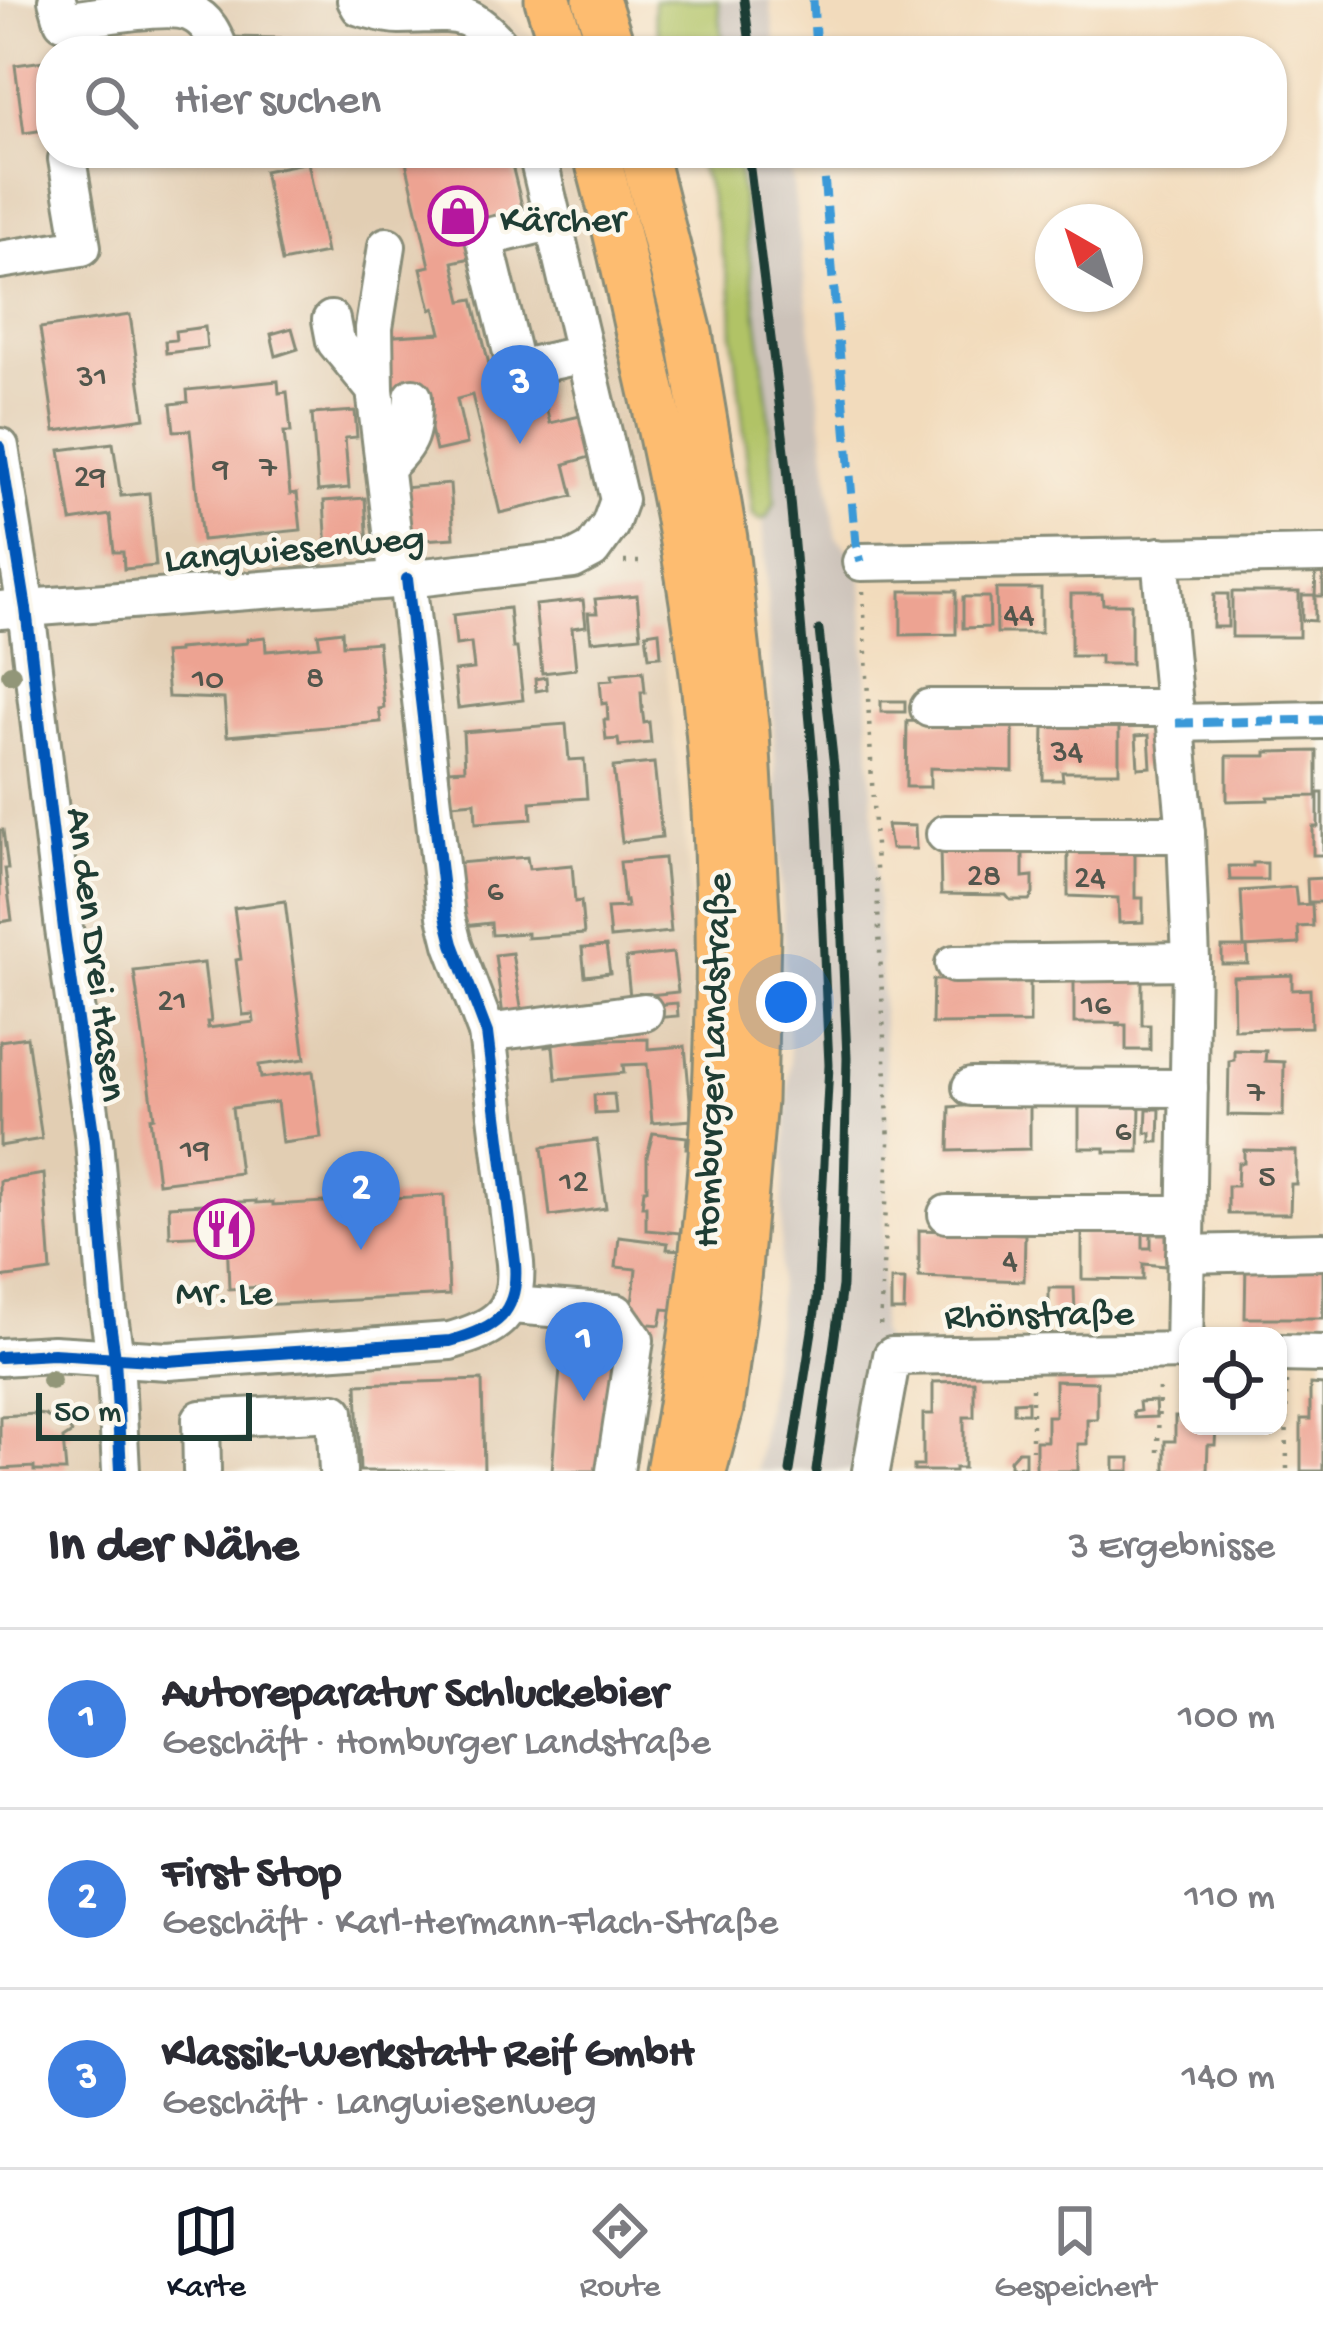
<!DOCTYPE html>
<html lang="de">
<head>
<meta charset="utf-8">
<style>
  :root { --surface:#fff; --page:#f7f7f7; --text:#2b2b33; --muted:#7c7c81; --line:#e1e1e2; --accent:#111827 }
  body { margin:0; font-family:"Gochi Hand",sans-serif; background:var(--page); color:var(--text) }
  .controls { position:absolute; right:36px; bottom:36px; display:grid; overflow:hidden; border-radius:24px; box-shadow:0 3px 9px #0004 }
  .controls button { width:108px; height:108px; display:grid; place-items:center; padding:0; border:0; border-bottom:3px solid var(--line); background:var(--surface); color:var(--text); font:60px sans-serif }
  .compass { position:absolute; left:1035px; top:204px; width:108px; height:108px; border-radius:50%; background:var(--surface); box-shadow:0 3px 9px #0004; rotate:321deg }
  .scale { position:absolute; left:36px; bottom:30px; width:216px; box-sizing:border-box; padding-left:12px; border:6px solid #1f3d34; border-top:0; font-size:33px; line-height:42px; white-space:nowrap; color:#1f3d34; -webkit-text-stroke:9px #fbf7ec; paint-order:stroke }
  .you { position:absolute; left:786px; top:1002px; width:42px; height:42px; margin:-30px; border:9px solid #fff; border-radius:50%; background:#1a73e8; box-shadow:0 0 0 18px #1a73e833 }
  .badge { display:grid; place-items:center; width:78px; height:78px; border-radius:50%; background:var(--accent); color:#fff; font-size:39px; font-weight:700 }
  .pin { position:absolute; translate:-50% -99px; filter:drop-shadow(0 3px 6px #0008) }
  .pin::after { content:''; position:absolute; top:63px; width:42px; height:36px; background:inherit; clip-path:polygon(0 0,100% 0,50% 100%) }
  .list { margin:0; padding:0; list-style:none }
  h2 { display:flex; justify-content:space-between; align-items:center; height:156px; margin:0; padding:0 48px; font-size:51px }
  h2 small { font-size:39px; font-weight:400; color:var(--muted) }
  .list li { display:grid; grid-template-columns:78px 1fr auto; gap:36px; align-items:center; box-sizing:border-box; height:180px; padding:0 48px; border-top:3px solid var(--line) }
  .list b { display:block; font-size:45px; white-space:nowrap }
  .list p { margin:0; font-size:39px; white-space:nowrap; color:var(--muted) }
  .list em { font-size:39px; font-style:normal; color:var(--muted) }
  .icon { flex:none; width:66px; height:66px; fill:none; stroke:currentColor; stroke-width:2; stroke-linecap:round; stroke-linejoin:round }
  .map { position:relative; flex:none; width:1323px; height:1471px; overflow:hidden }
  .search { position:absolute; background:var(--surface); box-shadow:0 3px 9px #0004; left:36px; right:36px; top:36px; height:132px; display:flex; align-items:center; gap:30px; box-sizing:border-box; padding:0 42px; border-radius:48px; color:var(--muted); font-size:45px }
  .sheet { height:696px; background:var(--surface) }
  nav { display:flex; justify-content:space-around; align-items:center; box-sizing:border-box; height:168px; border-top:3px solid var(--line); background:var(--surface); font-size:33px; color:var(--muted) }
  nav a { display:grid; justify-items:center; gap:6px }
  nav .on { color:var(--accent) }
  .map>svg:first-child { display:block }
</style>
</head>
<body>
<div class="map">
<svg width="1323" height="1471" viewBox="0 0 1323 1471">
  <rect width="100%" height="100%" fill="#fbf7ec"/>
  <filter id="ink" filterUnits="userSpaceOnUse"><feTurbulence type="fractalNoise" baseFrequency=".00833" numOctaves="2"/><feDisplacementMap in="SourceGraphic" scale="24" xChannelSelector="R" yChannelSelector="G"/><feConvolveMatrix kernelMatrix="1 2 1 2 8 2 1 2 1" color-interpolation-filters="sRGB"/></filter>
  <filter id="wash" filterUnits="userSpaceOnUse"><feTurbulence type="fractalNoise" baseFrequency=".004" numOctaves="4" result="noise"/><feDisplacementMap in="SourceGraphic" scale="48" xChannelSelector="R" yChannelSelector="G"/><feGaussianBlur stdDeviation="2.7" result="paint"/><feColorMatrix in="noise" values="0 0 0 0 0 0 0 0 0 0 0 0 0 0 0 0 0 1.4 0 .05"/><feComposite in="paint" operator="in"/></filter>
  <g filter="url(#wash)">
    <rect width="100%" height="100%" fill="#f2dbbc"/>
    <path fill="#e2ceb3" d="M0,0H491L499,4L535,40L539,51H51V153H568L656,570L694,925L690,1126L683,1226L672,1311L631,1471H0Z"/>
    <g fill="#ccc2b9">
      <path d="M702,0H770L776,51H708Z"/>
      <path d="M721,153H789L836,537L861,562L889,1143L880,1332L892,1356L871,1471H757L777,1320L790,1060L761,476Z"/>
    </g>
    <g fill="#b1c366" stroke="#68804d" stroke-width="3">
      <path d="M654,0H718L724,51H663L654,14Z"/>
      <path d="M689,153H736L768,399L775,502L768,517L760,520L753,515L733,333L732,294L706,181L696,160Z"/>
    </g>
    <g id="blocks">
      <g fill="#eda392">
        <path d="M229,37L281,38L285,51H233Z"/>
        <path d="M463,41L479,51H431V49Z"/>
        <path d="M51,60V129L24,133L15,65Z"/>
        <path d="M404,153H509L523,210L473,222L480,256L453,262L462,301L473,299L495,389L539,379L550,423L580,416L590,457L565,464L573,496L500,513L472,395L457,399L467,444L436,451L420,381L402,382L404,423L388,424L381,337L441,333L435,308L431,310L421,268L430,266Z"/>
        <path d="M308,162L326,253L282,262L264,171Z"/>
        <path d="M130,315L145,418L55,431L40,328Z"/>
        <path d="M205,327L207,348L166,353L165,341L176,340L175,331Z"/>
        <path d="M292,328L298,349L276,356L271,334Z"/>
        <path d="M278,381L279,393L287,392L291,432H284L290,494L297,493L301,530L202,540L190,430L174,431L171,404L188,402L187,390Z"/>
        <path d="M355,411L357,437L345,438L349,488L318,491L312,414Z"/>
        <path d="M113,443L121,496L149,493L156,566L124,569L123,552H114L110,515L71,521L60,450Z"/>
        <path d="M450,484L454,538L405,541L401,488Z"/>
        <path d="M365,498L368,547L327,550L324,501Z"/>
        <path d="M1316,573H1323V596H1315Z"/>
        <path d="M996,589H1041V633H997Z"/>
        <path d="M901,591H956V634L901,635Z"/>
        <rect x="1232" y="592" width="67" height="45"/>
        <path d="M1071,594H1102L1103,604H1131V664H1100V656H1071Z"/>
        <path d="M1214,594H1228V627H1213Z"/>
        <path d="M637,595L641,636L591,641L588,613H597L595,599Z"/>
        <path d="M1302,595H1315V621L1302,620Z"/>
        <path d="M963,597H989L990,627L963,628Z"/>
        <path d="M583,600L586,626L572,628L576,669L542,673L535,605Z"/>
        <path d="M509,608L513,648H517L523,700L458,708L454,671L474,669L471,643L456,645L453,615Z"/>
        <path d="M342,631L343,645L378,642L384,708L379,709L381,722L227,736L224,699L168,697L164,653L178,652V649L247,643V639L265,637L266,651L320,646L318,634Z"/>
        <path d="M659,631L661,656L649,657L646,633Z"/>
        <path d="M643,671L645,692H641L642,708L644,723L649,722L651,743L619,746L618,739L606,740L604,720H608L607,703L602,704L600,681L613,680L612,674Z"/>
        <path d="M546,677L547,689L536,691L535,679Z"/>
        <rect x="881" y="701" width="24" height="11"/>
        <path d="M907,721L1013,724V771L930,768V787H906Z"/>
        <path d="M566,724L569,760L584,759L587,798L531,802L532,819L476,823L475,802L452,804L449,770L465,769L463,732Z"/>
        <path d="M1044,725H1119V772H1062L1063,780H1043Z"/>
        <path d="M1149,735L1151,767L1138,768L1136,736Z"/>
        <path d="M1317,751V796L1268,797V800L1227,801V756H1266V752Z"/>
        <path d="M654,763L662,837L622,842L613,767Z"/>
        <path d="M1318,793H1323V855H1313V827H1318Z"/>
        <path d="M887,825L915,826L916,849H891Z"/>
        <path d="M0,830H3L8,869H5L12,920L0,922Z"/>
        <path d="M940,848L1023,851V877L1033,876V894L1029,900H1010L1006,895L941,894Z"/>
        <path d="M1135,850V898H1143V922L1119,923L1118,898L1068,896V852Z"/>
        <path d="M527,857L529,869L572,865L575,902L581,901L584,934L527,938V933L492,935L491,923L463,926L458,863Z"/>
        <path d="M664,858L671,932L610,938L607,908L627,907L626,901L624,902L620,862Z"/>
        <path d="M1253,863H1267V880H1230L1229,866H1253Z"/>
        <path d="M1323,878V902H1308L1307,879Z"/>
        <path d="M1295,887L1297,905L1312,904L1313,926L1298,927L1299,944L1244,947L1241,891Z"/>
        <path d="M285,901L305,1059L259,1065L261,1078L313,1071L321,1138L282,1143L277,1102L232,1108L240,1173L158,1183L150,1118L154,1117L134,971L204,963L211,1022H207L208,1028L254,1022L253,1014L243,1015L236,960L241,959L234,908Z"/>
        <path d="M606,946L610,973L585,976L582,948Z"/>
        <path d="M1222,947H1247L1248,964H1222Z"/>
        <path d="M512,953L522,1013L503,1016L495,955Z"/>
        <path d="M673,953L678,992L630,997L626,958Z"/>
        <path d="M1292,975V990L1310,989L1311,1027L1234,1029L1233,977Z"/>
        <path d="M1142,976V1025H1150V1050H1126V1025H1118L1119,1023H1074V979Z"/>
        <path d="M1030,979V1023L932,1024L933,980Z"/>
        <path d="M677,1003L678,1016L654,1018L652,1005Z"/>
        <path d="M568,1031L569,1041L648,1039V1049L685,1046L692,1120L652,1123L647,1064L623,1065L624,1073L556,1079L553,1046L545,1047L544,1033Z"/>
        <path d="M27,1037L42,1139L0,1146V1041Z"/>
        <path d="M1234,1050L1266,1051L1265,1061L1284,1062L1283,1116L1228,1115L1229,1061L1234,1060Z"/>
        <path d="M614,1094L616,1113L595,1114L594,1095Z"/>
        <path d="M976,1105H1030V1149L949,1151L950,1107Z"/>
        <path d="M1079,1105L1140,1106L1139,1152H1105V1148H1079Z"/>
        <path d="M1147,1109H1160L1159,1142H1151V1133H1146Z"/>
        <path d="M653,1133L687,1137L686,1148H691L684,1222H682L680,1233L646,1230V1206H642L644,1189H647V1156Z"/>
        <path d="M597,1140L606,1208L550,1216L542,1147Z"/>
        <path d="M1244,1150L1296,1151V1184H1291L1290,1214H1228V1186H1237L1238,1163H1244Z"/>
        <path d="M44,1174L51,1271L0,1278V1181Z"/>
        <path d="M444,1195L449,1295L261,1305L260,1287L229,1289L227,1234L170,1237L169,1206L256,1201V1203L273,1202V1205Z"/>
        <path d="M919,1230L1025,1234L1024,1281L919,1277Z"/>
        <path d="M1082,1232L1143,1233V1248H1151V1234H1166V1266L1143,1264V1280L1082,1279Z"/>
        <path d="M619,1237L668,1243L667,1249L682,1250L675,1310L663,1309L660,1325L639,1323L640,1314L634,1313L635,1306L632,1305L636,1269L616,1267Z"/>
        <path d="M1246,1261L1323,1262V1318H1245Z"/>
        <path d="M891,1280H905L904,1311H891Z"/>
        <path d="M1049,1288H1074L1075,1312H1049Z"/>
        <path d="M563,1331L616,1336L605,1466L603,1471H552Z"/>
        <path d="M482,1380L484,1471H360L357,1384Z"/>
        <path d="M974,1381V1417H964V1468H955V1471H914V1466H923V1414H933V1382Z"/>
        <path d="M1055,1381L1097,1382V1419H1087V1444H1078V1471H1036V1441H1047V1416H1055Z"/>
        <path d="M1310,1384L1323,1385V1471H1301V1419H1310Z"/>
        <path d="M1028,1401V1413H1014V1402Z"/>
        <path d="M1155,1401L1156,1417L1134,1418L1133,1412L1140,1411L1139,1402Z"/>
        <path d="M36,1414L45,1415L59,1425L65,1421L72,1433L63,1439L66,1471H34V1467L0,1469V1416Z"/>
        <path d="M1175,1417H1188V1426H1216L1215,1445H1208L1207,1471H1165V1441H1175Z"/>
        <path d="M1018,1451H1025V1466L1010,1467V1460Z"/>
        <rect x="1114" y="1458" width="16" height="13"/>
      </g>
    </g>
  </g>
  <g filter="url(#ink)">
    <use href="#blocks" fill-opacity="0" stroke="#888c78" stroke-width="3"/>
    <g fill="none" stroke-linecap="round" stroke-linejoin="round">
      <defs>
        <g id="minor">
          <path d="M57,0L63,21C91,18 168,2 191,13C208,20 214,36 220,51"/>
          <path d="M356,0L360,7C372,10 386,15 399,15C451,15 468,4 504,51"/>
          <path d="M554,221L484,238L516,369L584,354"/>
          <path d="M0,260L82,247L67,159"/>
          <path d="M331,320L335,341L375,390L398,580"/>
          <path d="M375,390L374,328L387,246"/>
          <path d="M0,447L26,609L64,929L94,1140L108,1309L115,1357L121,1471"/>
          <path d="M384,467C412,443 413,432 413,397"/>
          <path d="M1160,556L1186,834L1191,961L1184,1351"/>
          <path d="M861,562L1323,554"/>
          <path d="M0,610L407,579L573,560L592,550L610,525L619,500L537,153"/>
          <path d="M929,708H1175"/>
          <path d="M1176,723L1323,720"/>
          <path d="M945,834H1186"/>
          <path d="M954,964L1191,961"/>
          <path d="M487,1033L644,1012"/>
          <path d="M971,1087L1189,1088"/>
          <path d="M947,1214H1186"/>
          <path d="M1185,1254L1323,1251"/>
          <path d="M511,1305L616,1313L635,1340L615,1471"/>
          <path d="M1278,1353L1323,1354"/>
          <path d="M0,1357L53,1354L168,1361L450,1341C496,1328 519,1314 515,1263L487,1033L453,944L446,916L407,579"/>
          <path d="M202,1471L201,1419L335,1412L338,1471"/>
          <path d="M871,1471L892,1356L1188,1351"/>
        </g>
        <g id="major">
          <path d="M548,0L564,51"/>
          <path d="M596,0L613,51"/>
          <path d="M596,153C613,211 625,271 638,329C670,465 698,601 710,740C731,984 716,1231 669,1471"/>
          <path d="M643,153L689,333L724,539L746,733L757,930L753,1101L736,1291L720,1408L703,1471"/>
        </g>
      </defs>
      <use href="#minor" stroke="#888c78" stroke-width="42"/>
      <use href="#major" stroke="#888c78" stroke-width="51"/>
      <g stroke="#888c78" stroke-width="4.5" stroke-dasharray="3 9" stroke-linecap="butt">
        <path d="M624,562H648"/>
        <path d="M863,591L889,1143L880,1329"/>
        <path d="M1286,1382L1287,1469"/>
        <path d="M1032,1388V1450"/>
        <path d="M1158,1452L1159,1381"/>
      </g>
      <use href="#minor" stroke="#fff" stroke-width="36"/>
      <use href="#major" stroke="#fdbc70" stroke-width="45"/>
      <g stroke="#1f3d34" stroke-width="9">
        <path d="M744,0L751,51"/>
        <path d="M748,153L787,467L817,801L829,1065L817,1299L790,1471"/>
        <path d="M816,1471L842,1286L847,1058L835,776L819,630"/>
      </g>
      <g stroke="#3a99d8" stroke-width="9" stroke-dasharray="18 9" stroke-linecap="butt">
        <path d="M813,0L816,51"/>
        <path d="M822,153L856,544L861,562"/>
        <path d="M1176,723L1323,720"/>
      </g>
      <defs>
        <g id="cycleway">
          <path d="M0,447L26,609L64,929L94,1140L108,1309L115,1357L121,1471"/>
          <path d="M0,1357L53,1354L168,1361L450,1341C496,1328 519,1314 515,1263L487,1033L453,944L446,916L407,579"/>
        </g>
      </defs>
      <use href="#cycleway" stroke="#fbf7ec" stroke-width="20"/>
      <use href="#cycleway" stroke="#0057b8" stroke-width="12"/>
    </g>
    <g fill="#929678">
      <circle cx="11" cy="674" r="10"/>
      <circle cx="51" cy="1380" r="10"/>
    </g>
  </g>
  <defs>
    <symbol id="shop-ring" viewBox="-11 -11 22 22"><circle r="9.5" fill="#fbf7ec" stroke="#b5179e" stroke-width="1.5"/><path d="M-5-2.5h2.3a2.7 3.5 0 0 1 5.4 0H5L5.5 6h-11ZM-1.5-2.5h3a1.5 2.3 0 0 0-3 0Z" fill="#b5179e"/></symbol>
    <symbol id="restaurant-ring" viewBox="-11 -11 22 22"><circle r="9.5" fill="#fbf7ec" stroke="#b5179e" stroke-width="1.5"/><path d="M-5-6h1v4h1v-4h1v4h1v-4h1v5L-1.5 .5V6h-2V.5L-5-1ZM5-6V6H3V1.5H1.5Q1.5-4 5-6Z" fill="#b5179e"/></symbol>
  </defs>
  <g fill-rule="evenodd">
    <use href="#shop-ring" x="425" y="183" width="66" height="66"/>
    <use href="#restaurant-ring" x="191" y="1196" width="66" height="66"/>
  </g>
  <g text-anchor="middle" stroke-width="9" stroke-linejoin="round" paint-order="stroke">
    <g font-size="33" fill="#52564c">
      <text x="92" y="385">31</text>
      <text x="268" y="475">7</text>
      <text x="221" y="477">9</text>
      <text x="90" y="485">29</text>
      <text x="1019" y="623">44</text>
      <text x="315" y="686">8</text>
      <text x="208" y="687">10</text>
      <text x="1067" y="760">34</text>
      <text x="984" y="884">28</text>
      <text x="1090" y="886">24</text>
      <text x="495" y="899">6</text>
      <text x="172" y="1009">21</text>
      <text x="1096" y="1013">16</text>
      <text x="1256" y="1100">7</text>
      <text x="1123" y="1139">6</text>
      <text x="195" y="1158">19</text>
      <text x="1267" y="1185">5</text>
      <text x="574" y="1190">12</text>
      <text x="1010" y="1269">4</text>
    </g>
    <g font-size="39" fill="#1f3d34" stroke="#fbf7ec" text-anchor="start">
      <text x="500" y="230">Kärcher</text>
      <text x="224" y="1303" text-anchor="middle">Mr. Le</text>
    </g>
    <g font-size="39" fill="#1f3d34" stroke="#fbf7ec">
      <text transform="translate(294 545) rotate(-5)" y="14">Langwiesenweg</text>
      <text transform="translate(100 954) rotate(83)" y="14">An den Drei Hasen</text>
      <text transform="translate(709 1060) rotate(-88)" y="14">Homburger Landstraße</text>
      <text transform="translate(1039 1311) rotate(-1)" y="14">Rhönstraße</text>
    </g>
  </g>
</svg>
<div class="controls">
<button><svg class="icon" aria-label="locate" viewBox="0 0 24 24"><circle cx="12" cy="12" r="6"/><path d="M12 2v4M12 18v4M2 12h4M18 12h4"/></svg></button>
</div>
<svg class="compass" viewBox="-18 -18 36 36"><path d="M0-13l5 13h-10z" fill="#e53935"/><path d="M0 13l5-13h-10z" fill="#7c7c81"/></svg>
<div class="scale">50 m</div>
<div class="you"></div>
<div class="pin badge" style="left:584px;top:1401px;background:#3f7fe0">1</div>
<div class="pin badge" style="left:361px;top:1250px;background:#3f7fe0">2</div>
<div class="pin badge" style="left:520px;top:444px;background:#3f7fe0">3</div>
<div class="search"><svg class="icon" aria-label="search" viewBox="0 0 24 24"><circle cx="10" cy="10" r="6"/><path d="M15 15l6 6"/></svg>Hier suchen</div>
</div>
<section class="sheet">
<h2>In der Nähe<small>3 Ergebnisse</small></h2>
<ul class="list">
<li><span class="badge" style="background:#3f7fe0">1</span><div><b>Autoreparatur Schluckebier</b><p>Geschäft · Homburger Landstraße</p></div><em>100 m</em></li>
<li><span class="badge" style="background:#3f7fe0">2</span><div><b>First Stop</b><p>Geschäft · Karl-Hermann-Flach-Straße</p></div><em>110 m</em></li>
<li><span class="badge" style="background:#3f7fe0">3</span><div><b>Klassik-Werkstatt Reif GmbH</b><p>Geschäft · Langwiesenweg</p></div><em>140 m</em></li>
</ul>
</section>
<nav>
<a class="on"><svg class="icon" aria-label="map" viewBox="0 0 24 24"><path d="M3 6l6-2 6 2 6-2v14l-6 2-6-2-6 2zM9 4v14M15 6v14"/></svg>Karte</a>
<a><svg class="icon" aria-label="directions" viewBox="0 0 24 24"><path d="M12 3l9 9-9 9-9-9zM9 14v-3h6M13 9l2 2-2 2"/></svg>Route</a>
<a><svg class="icon" aria-label="saved" viewBox="0 0 24 24"><path d="M7 4h10v16l-5-4-5 4z"/></svg>Gespeichert</a>
</nav>
</body>
</html>
